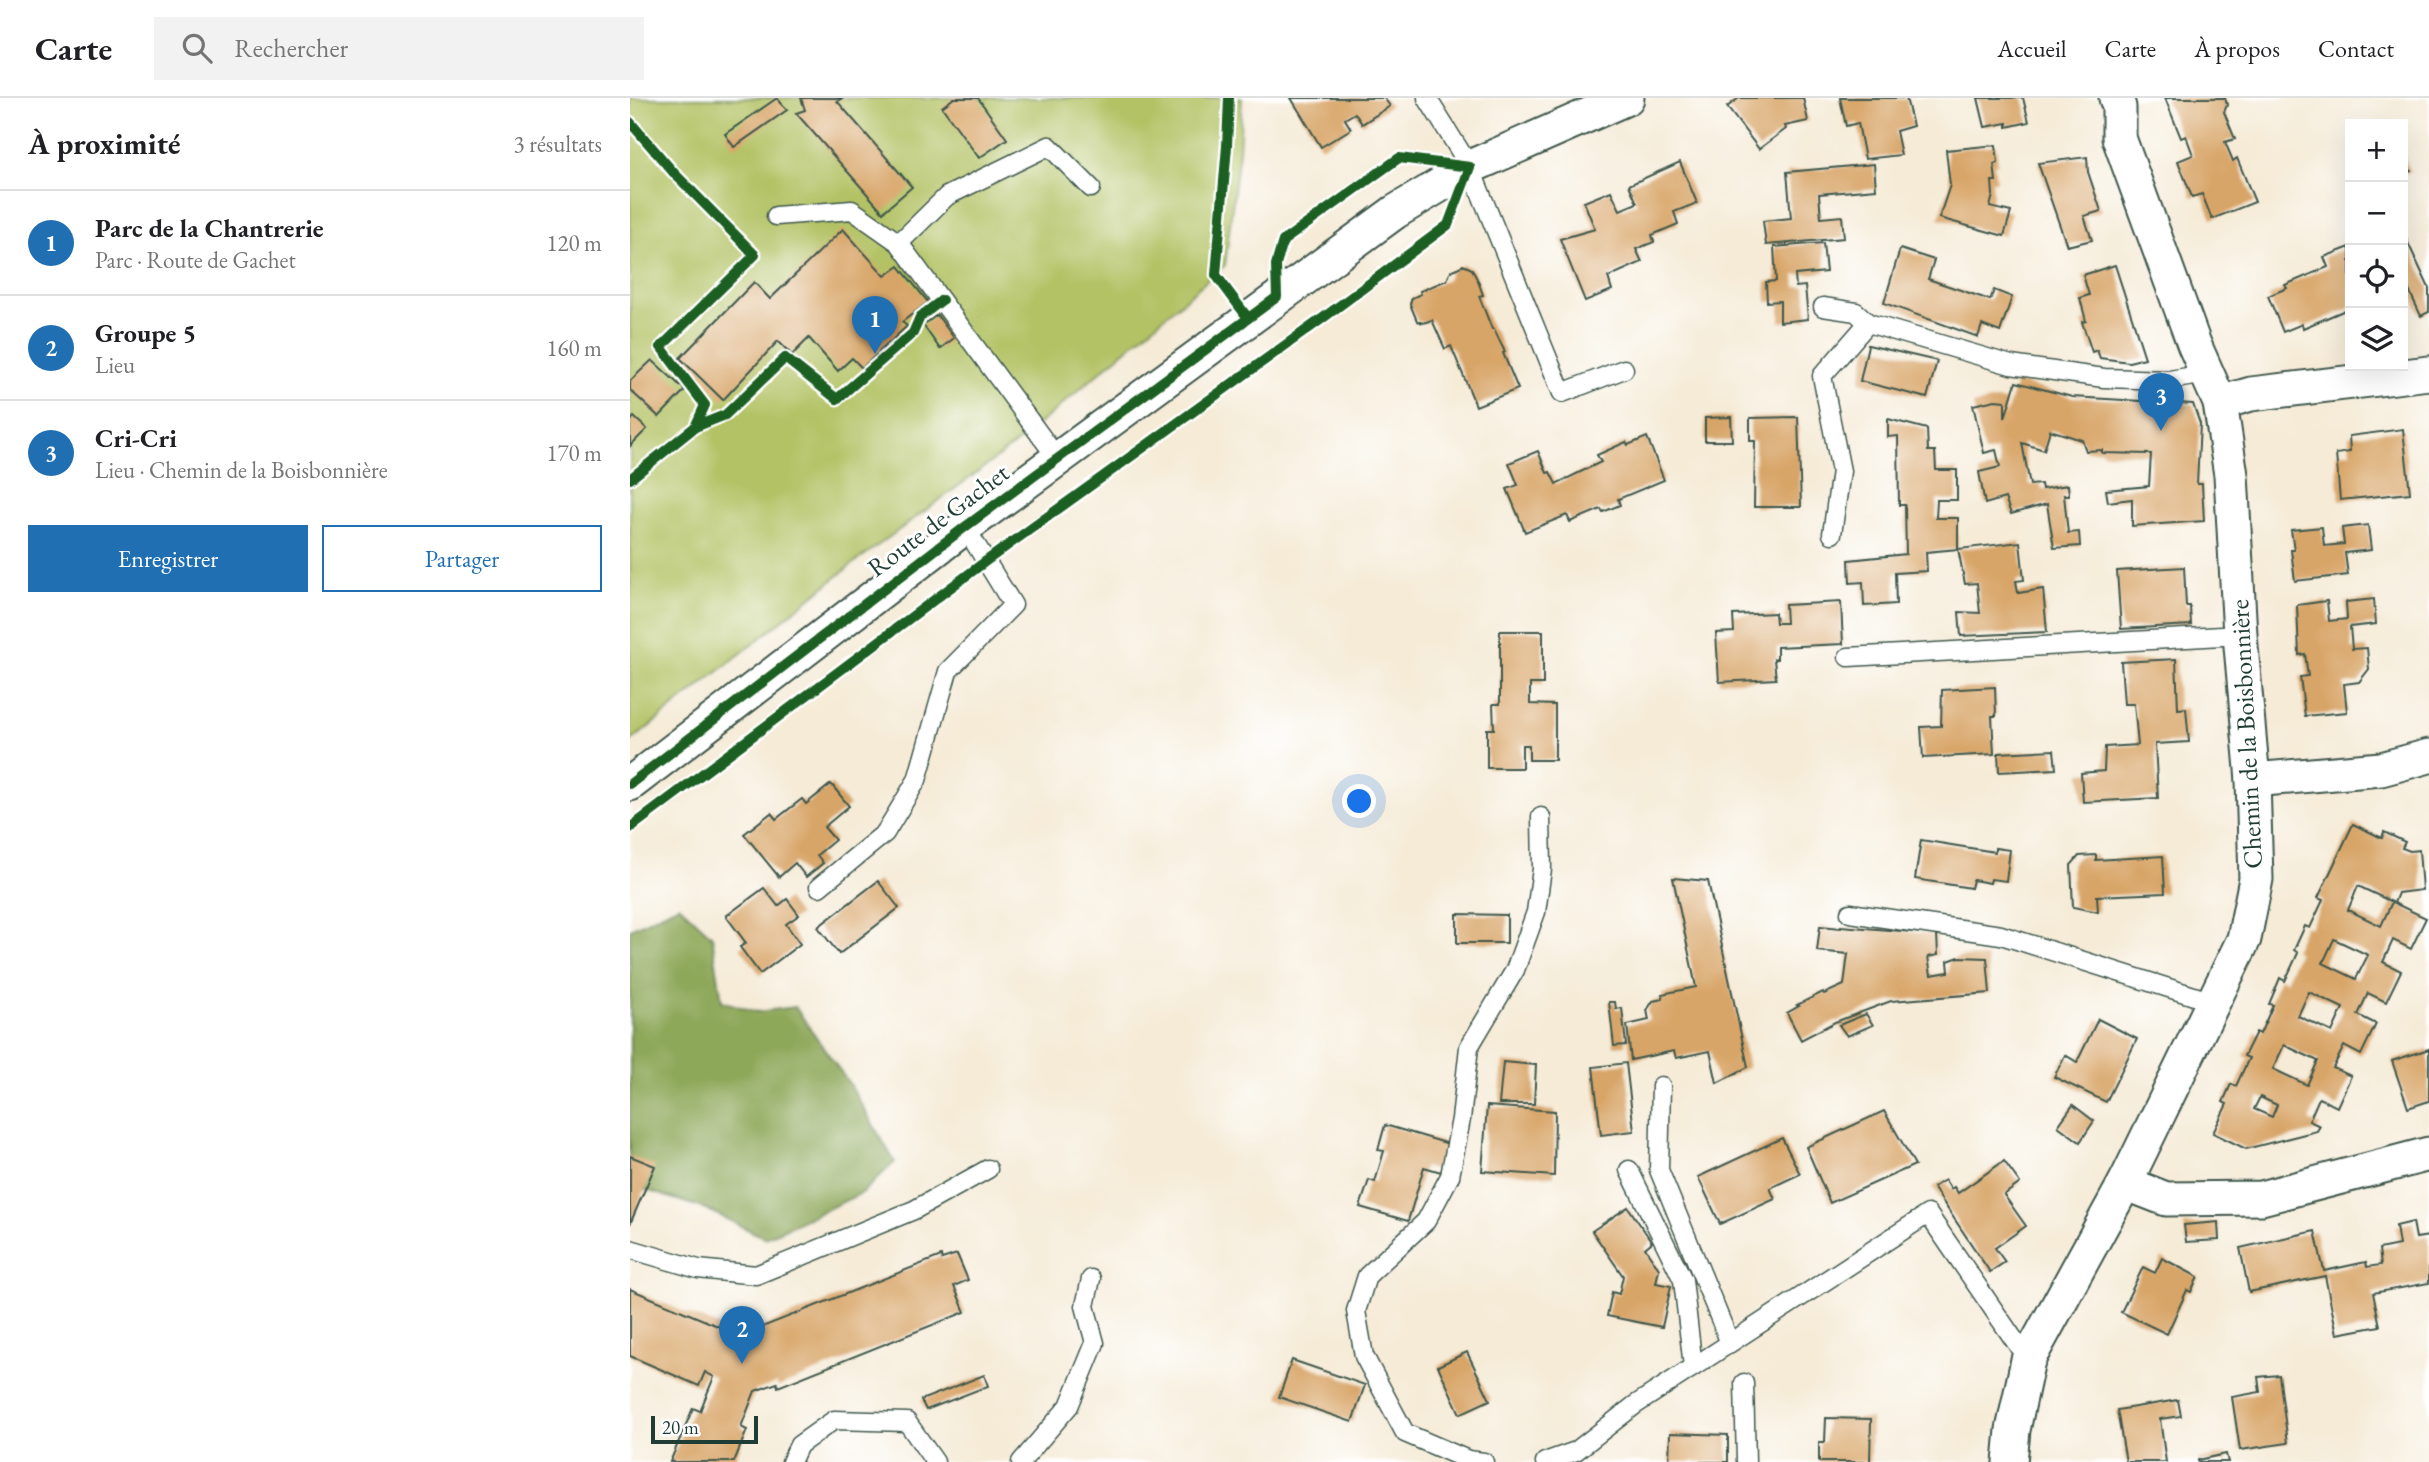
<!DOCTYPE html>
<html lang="fr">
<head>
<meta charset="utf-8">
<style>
  :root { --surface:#fff; --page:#f2f2f2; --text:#202124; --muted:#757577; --line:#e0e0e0; --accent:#1f6fb2 }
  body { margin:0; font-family:"EB Garamond",serif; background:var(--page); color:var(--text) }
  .controls { position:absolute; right:21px; top:21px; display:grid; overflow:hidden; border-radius:0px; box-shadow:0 7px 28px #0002 }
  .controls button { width:63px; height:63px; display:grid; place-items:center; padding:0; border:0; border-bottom:2px solid var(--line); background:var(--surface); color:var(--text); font:35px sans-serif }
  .scale { position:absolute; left:21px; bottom:18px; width:107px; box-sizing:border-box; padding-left:7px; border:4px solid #1f3d34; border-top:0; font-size:19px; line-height:24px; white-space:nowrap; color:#1f3d34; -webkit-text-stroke:5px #fff; paint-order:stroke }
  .you { position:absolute; left:730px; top:704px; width:24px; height:24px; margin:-18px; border:5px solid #fff; border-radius:50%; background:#1a73e8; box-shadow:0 0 0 10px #1a73e833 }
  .badge { display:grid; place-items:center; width:46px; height:46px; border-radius:50%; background:var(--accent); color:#fff; font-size:23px; font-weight:700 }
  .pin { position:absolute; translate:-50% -58px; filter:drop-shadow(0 2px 4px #0008) }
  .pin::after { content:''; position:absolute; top:37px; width:24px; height:21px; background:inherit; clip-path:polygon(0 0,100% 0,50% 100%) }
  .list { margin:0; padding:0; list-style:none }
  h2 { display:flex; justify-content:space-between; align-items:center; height:91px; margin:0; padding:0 28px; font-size:30px }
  h2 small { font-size:23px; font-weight:400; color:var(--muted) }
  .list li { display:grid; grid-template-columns:46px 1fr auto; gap:21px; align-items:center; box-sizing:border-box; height:105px; padding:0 28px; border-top:2px solid var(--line) }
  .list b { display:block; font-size:26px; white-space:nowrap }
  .list p { margin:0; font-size:23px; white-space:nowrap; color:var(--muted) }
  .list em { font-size:23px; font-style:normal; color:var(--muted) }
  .actions { display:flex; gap:14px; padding:21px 28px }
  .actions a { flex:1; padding:16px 0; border:2px solid var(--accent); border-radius:0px; text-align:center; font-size:24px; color:var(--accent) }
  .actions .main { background:var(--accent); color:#fff }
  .icon { flex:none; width:38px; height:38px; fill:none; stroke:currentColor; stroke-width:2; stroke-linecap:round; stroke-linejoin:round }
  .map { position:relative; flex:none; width:1799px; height:1364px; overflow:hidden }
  header { display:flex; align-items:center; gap:42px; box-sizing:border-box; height:98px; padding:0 35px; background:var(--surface); border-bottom:2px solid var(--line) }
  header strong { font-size:33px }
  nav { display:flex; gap:38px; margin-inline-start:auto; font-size:24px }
  .search { width:490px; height:63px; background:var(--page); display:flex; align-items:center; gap:18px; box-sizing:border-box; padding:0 24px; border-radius:0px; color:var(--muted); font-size:26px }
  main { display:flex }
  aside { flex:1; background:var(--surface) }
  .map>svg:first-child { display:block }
</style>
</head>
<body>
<header>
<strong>Carte</strong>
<div class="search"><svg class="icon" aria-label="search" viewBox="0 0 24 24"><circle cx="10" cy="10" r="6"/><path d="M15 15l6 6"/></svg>Rechercher</div>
<nav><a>Accueil</a><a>Carte</a><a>À propos</a><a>Contact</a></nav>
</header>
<main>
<aside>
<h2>À proximité<small>3 résultats</small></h2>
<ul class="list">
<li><span class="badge">1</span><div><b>Parc de la Chantrerie</b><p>Parc · Route de Gachet</p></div><em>120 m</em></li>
<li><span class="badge">2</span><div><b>Groupe 5</b><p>Lieu</p></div><em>160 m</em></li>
<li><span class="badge">3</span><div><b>Cri-Cri</b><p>Lieu · Chemin de la Boisbonnière</p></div><em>170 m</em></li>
</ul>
<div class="actions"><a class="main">Enregistrer</a><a>Partager</a></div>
</aside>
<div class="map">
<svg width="1799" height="1364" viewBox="0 0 1799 1364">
  <rect width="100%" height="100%" fill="#fff"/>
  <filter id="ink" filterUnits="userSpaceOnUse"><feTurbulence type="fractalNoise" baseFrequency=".0143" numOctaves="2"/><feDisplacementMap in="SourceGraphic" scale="14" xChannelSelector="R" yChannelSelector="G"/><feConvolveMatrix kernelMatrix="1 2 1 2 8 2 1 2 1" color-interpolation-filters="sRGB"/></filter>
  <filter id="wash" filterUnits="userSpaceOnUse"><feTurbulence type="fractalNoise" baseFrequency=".00686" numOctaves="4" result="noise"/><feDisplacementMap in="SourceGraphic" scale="28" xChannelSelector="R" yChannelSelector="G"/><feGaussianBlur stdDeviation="1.57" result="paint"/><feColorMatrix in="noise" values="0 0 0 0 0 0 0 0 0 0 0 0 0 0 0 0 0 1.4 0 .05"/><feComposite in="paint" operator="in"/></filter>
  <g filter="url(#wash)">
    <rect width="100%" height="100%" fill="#f5ebd7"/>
    <path fill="#b3c265" stroke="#69804c" stroke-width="2" d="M0,0H612L609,53L595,167L387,345L224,465L0,644Z"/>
    <path fill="#8ea85a" stroke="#567247" stroke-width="2" d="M49,807L82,838L92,903L127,914L165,909L220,987L265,1064L232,1095L135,1140L76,1111L0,1087V831Z"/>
    <g id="blocks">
      <g fill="#d8a568" fill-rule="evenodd">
        <path d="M147,0L157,12L104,49L95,36Z"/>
        <path d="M171,0H214L207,3L282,89L253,114L166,15L175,12Z"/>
        <path d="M324,0H348L377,41L349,60L312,9Z"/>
        <path d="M661,0H754L760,8L732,26L725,15L715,21L721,31L691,49Z"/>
        <path d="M1109,0H1173L1178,23L1155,28L1156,31L1129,51L1097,9Z"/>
        <path d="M1210,0H1276L1283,28L1266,33L1271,57L1235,61L1228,25L1216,28Z"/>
        <path d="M1348,0H1393L1399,24L1377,29V25L1355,29Z"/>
        <path d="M1535,0H1595L1597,7L1594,14L1605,41L1595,44L1603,63L1607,60L1625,104L1582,121L1572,96L1562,99L1548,63L1563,57L1556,38L1551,40Z"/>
        <path d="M1366,47L1368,65L1364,66L1366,83H1362L1363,97L1360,109L1381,114L1374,138L1309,120L1320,87L1316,52Z"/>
        <path d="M1773,56L1781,73L1773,77Z"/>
        <path d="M1457,59L1458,74L1471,113L1454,118L1462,142L1437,148L1408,65Z"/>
        <path d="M1050,64L1067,105L1044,114L1048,126L1022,137L1024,144L1006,151L1012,164L978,179L982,192L955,203L930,141L965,131L954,104L981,93L990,112L1007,105L999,87Z"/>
        <path d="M1244,66L1246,91L1189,96L1191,120L1212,118L1214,140L1136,147L1133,123L1161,120L1157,74Z"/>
        <path d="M213,131L255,178L269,168L298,204L272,224L277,228L232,270L222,260L208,273L179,240L162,257L148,243L93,302L50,260L124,184L140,201Z"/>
        <path d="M1773,134L1799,190V214L1791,218L1777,188L1773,190Z"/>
        <path d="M1193,145L1196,174L1165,177L1166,189L1175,188L1178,221L1150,224V203L1137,204L1136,184L1146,183L1144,149Z"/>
        <path d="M1720,149V210L1673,230L1672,226L1653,234L1638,198L1657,190L1655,187L1698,169L1694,159Z"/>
        <path d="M1270,151L1304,162L1298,181L1360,202L1364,192L1382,199L1370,234L1352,227L1348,239L1254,205Z"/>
        <path d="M833,167L842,171L848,183L853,197L849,198L862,231H864L875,254L873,255L888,291L846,308L821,248L815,251L802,222L793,225L787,223L780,206L782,200L791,196L790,193L817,182L821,173Z"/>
        <path d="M1485,167L1515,260L1499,264L1470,260L1467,252L1462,254L1452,224L1456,223L1450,200L1459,197L1453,177Z"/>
        <path d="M307,217L324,240L310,251L293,227Z"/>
        <path d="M1238,247L1307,263L1297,300L1230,283Z"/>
        <path d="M22,262L55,292L29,319L0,292V283Z"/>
        <path d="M1386,284L1442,299L1563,306L1570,326L1567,386H1572L1574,423L1502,428V401L1478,404L1476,392L1519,388L1521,356L1472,355V352L1456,353L1452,342L1420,332L1414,352L1392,345L1400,387L1411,386L1412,391L1438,387L1439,397H1434L1438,435L1449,434L1450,448L1424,450L1417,406L1381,416L1375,400L1355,406L1349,374L1370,369L1366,352L1354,355L1343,307L1365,302L1375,303V320Z"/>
        <path d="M4,319L17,331L0,348V324Z"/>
        <path d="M1101,319L1102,343H1075V320Z"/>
        <path d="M1168,319L1171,409H1124L1125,343H1120V320Z"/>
        <path d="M1258,321L1297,331L1298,353H1305L1306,372H1327V402H1307L1306,420H1328V451L1296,454L1297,473L1265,475L1266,506L1234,508L1233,484L1220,485L1219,462L1276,456L1275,407H1269L1268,338L1258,339Z"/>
        <path d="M1773,331L1780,395L1710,402L1706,356L1720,354L1719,338Z"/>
        <path d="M1017,339L1034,382L988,401L990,407L973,414L971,411L940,424L937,417L895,434L877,391L888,387L879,365L908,353L917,375L920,374L926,386L971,364L967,357L996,344L998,347Z"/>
        <path d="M1738,427L1741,452L1715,455L1718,477L1665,483L1661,452H1664L1661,432L1692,429L1694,448L1714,446L1712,430Z"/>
        <path d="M1390,444L1394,482L1386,483L1388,495L1413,491L1417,534L1331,538L1329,514L1350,515L1347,485L1335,486L1328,451Z"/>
        <path d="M1554,469L1556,508H1560L1561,527L1491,531L1487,473Z"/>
        <path d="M1744,501L1746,526L1720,529L1722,551L1737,550L1739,571L1729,584L1714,586L1717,614L1675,618L1670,579L1678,578L1675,556L1669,557L1667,507L1697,503L1699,523L1717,521L1716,504Z"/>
        <path d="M1211,504L1213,546L1147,549V561H1144L1146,581L1089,584L1086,535L1104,534L1103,517L1145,515L1146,525H1156L1155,507Z"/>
        <path d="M870,533H913V586H900V606L925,607V662H899V647H892V670H857V631H864L863,606H870Z"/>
        <path d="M1546,561L1548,611L1556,610L1559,644L1525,646L1528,700L1453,704L1451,675L1474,673L1475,649L1508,647L1504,606H1494L1491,564Z"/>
        <path d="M1365,589L1366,618H1362L1364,656L1293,660L1291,629L1311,628L1312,592Z"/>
        <path d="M1424,652L1426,671L1369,674L1368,655Z"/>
        <path d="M201,686L219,708L194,729L205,742L187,757L193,765L176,779L165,765L149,779L114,736L141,715L146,721L172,701L176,706Z"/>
        <path d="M1723,726L1752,740L1754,734L1775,744L1772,750L1780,753L1789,752L1792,792L1768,795L1764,805L1796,820L1781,851L1763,842L1753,864L1771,873L1756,904L1738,895L1728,917L1746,926L1731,957L1714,948L1703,970L1721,978L1707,1009L1689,1000L1679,1023L1690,1028L1687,1033L1616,1051L1583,1035L1597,1006L1593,1004L1601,986L1606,988L1619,960L1614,958L1626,934L1630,936L1643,907L1639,906L1650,880L1655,883L1668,855L1664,852L1675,828L1680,830L1693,802L1688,800ZM1728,788L1762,804L1751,828L1718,812ZM1704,841L1738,857L1726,881L1693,865ZM1679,894L1713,910L1702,934L1668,918ZM1654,947L1688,963L1677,987L1643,971ZM1630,999L1647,1007L1642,1019L1624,1011Z"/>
        <path d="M1291,742L1365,754V750L1380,752L1376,783L1361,781L1360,785L1343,782L1341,790L1285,781Z"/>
        <path d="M1466,757V762L1533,758L1535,795L1467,798L1468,814L1443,809L1441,767L1449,758Z"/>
        <path d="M1043,780L1078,783L1118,969L1087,985L1080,953L1046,960L1044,953L1001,962L997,927L1019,922L1017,912L1023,903L1033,901L1032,896L1066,889Z"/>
        <path d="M248,783L269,810L209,856L188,829Z"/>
        <path d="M134,790L148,808L157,801L169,817L156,826L170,846L130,876L110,849L116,845L96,818Z"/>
        <path d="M827,816L877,817V845H827Z"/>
        <path d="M1190,828L1211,830V828L1307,836L1308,857L1298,859L1301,877L1319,874L1318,863L1329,859L1357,860L1360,895L1261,903L1205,924L1171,942L1157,915L1169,908L1167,907L1193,894L1194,896L1214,887L1218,856L1187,853Z"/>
        <path d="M979,904H985L986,911L992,910L996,947L984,948Z"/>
        <path d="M1236,916L1243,927L1217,938L1209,927Z"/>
        <path d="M1468,921L1507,941L1476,1004L1424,979L1435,957L1447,964Z"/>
        <path d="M1799,951V1003L1778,1010L1762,963Z"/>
        <path d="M873,964L906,967L904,1006H869Z"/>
        <path d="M996,965L1004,1033L971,1037L963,969Z"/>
        <path d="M1443,1007L1464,1023L1450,1044L1428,1028Z"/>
        <path d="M857,1008L925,1013L924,1078L852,1073Z"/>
        <path d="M1254,1013L1285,1067L1200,1105L1176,1049Z"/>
        <path d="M755,1027L819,1046L811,1074L794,1069L778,1123L730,1109L739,1082L745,1084L754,1053L748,1052Z"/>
        <path d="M1152,1040L1170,1076L1140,1090L1145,1101L1090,1126L1068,1079Z"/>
        <path d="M0,1058L25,1068L0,1126Z"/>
        <path d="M1374,1063L1390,1085L1374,1097L1396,1128L1365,1150L1375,1164L1360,1174L1303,1089L1315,1082L1321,1091L1324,1089L1328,1095Z"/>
        <path d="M998,1109L1022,1144L1015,1150L1029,1171L1026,1185L1041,1188L1032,1229L977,1218L982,1194L989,1196L993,1178L962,1133Z"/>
        <path d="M1588,1124L1589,1142L1556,1144L1554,1127Z"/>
        <path d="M1783,1124L1786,1140L1799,1138V1185L1743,1195L1750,1228L1707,1236L1695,1178L1619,1194L1610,1150L1685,1133L1694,1173L1736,1164L1737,1169L1751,1167L1749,1151L1769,1147L1766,1128Z"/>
        <path d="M327,1156L338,1182L324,1188L335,1214L148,1289L147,1285L125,1293L111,1329L117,1332L104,1364H40L63,1310L70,1313L84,1279L75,1274L69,1288L0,1258V1191L95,1231L93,1235L110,1241L128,1235L127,1231L311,1158L312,1161Z"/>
        <path d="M1532,1160L1568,1179L1561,1194L1557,1192L1537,1236L1491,1214L1513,1169L1525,1175Z"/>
        <path d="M837,1254L860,1302L830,1316L808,1268Z"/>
        <path d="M662,1262L735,1287L722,1324L649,1299Z"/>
        <path d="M354,1277L358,1288L296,1312L291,1302Z"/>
        <path d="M1649,1277L1658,1345L1610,1352L1602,1299L1630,1294L1628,1279Z"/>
        <path d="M1548,1302L1551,1318L1530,1321L1536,1364H1496L1487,1312Z"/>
        <path d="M1196,1320L1241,1321L1240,1364H1189V1344H1195Z"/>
        <path d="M1040,1335L1098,1337V1364H1039Z"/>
        <path d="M1596,1356L1598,1364H1568V1362Z"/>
      </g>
    </g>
  </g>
  <g filter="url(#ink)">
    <use href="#blocks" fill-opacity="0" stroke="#3f574c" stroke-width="2"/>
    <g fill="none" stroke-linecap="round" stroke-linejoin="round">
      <defs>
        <g id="service">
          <path d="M797,0L840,69L932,295L994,271"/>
          <path d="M146,118L222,112L269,145L427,360"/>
          <path d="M269,145L317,98L419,48L461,90"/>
          <path d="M1193,209L1226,214L1238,225"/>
          <path d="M1202,436L1211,373L1192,278L1238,225L1381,267L1474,280L1539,282L1577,276"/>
          <path d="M1218,559L1610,537"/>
          <path d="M189,789L255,735L287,682L318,573L383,507L335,429"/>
          <path d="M1220,815L1371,837L1583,904"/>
          <path d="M1031,988L1029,1072L1100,1245"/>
          <path d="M999,1072L1053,1182L1063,1269"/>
          <path d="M0,1151L68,1171L126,1177L284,1112L358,1071"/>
          <path d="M1114,1285L1116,1364"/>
          <path d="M161,1364L169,1347L204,1322L277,1324L305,1364"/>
          <path d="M391,1364L439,1308L465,1245L455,1208L461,1181"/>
          <path d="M854,1364L838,1362L775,1335L734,1258L726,1213L737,1178L796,1123L820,1078L831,1021L839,949L885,872L906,814L912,771L911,719"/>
          <path d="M915,1364L946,1353L1005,1307L1298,1116L1398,1262"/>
        </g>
        <g id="minor">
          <path d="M1590,305L1621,296L1799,275"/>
          <path d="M1623,682L1751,671L1799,658"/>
          <path d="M0,686L335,429L765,114L840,69L997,0"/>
          <path d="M1495,1085L1536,1101L1631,1100L1799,1056"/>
          <path d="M1380,1364L1383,1332L1398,1262L1495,1085L1614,841L1626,781L1623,682L1610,537L1601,377L1590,305L1564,246L1489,40V9L1486,0"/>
        </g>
      </defs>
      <use href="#service" stroke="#3f574c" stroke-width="21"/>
      <use href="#minor" stroke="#3f574c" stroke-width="37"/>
      <use href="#service" stroke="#fff" stroke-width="18"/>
      <use href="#minor" stroke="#fff" stroke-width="33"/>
      <defs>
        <g id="cycleway">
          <path d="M599,0L597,48L586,177L618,220"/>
          <path d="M0,24L44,75L125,157L31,249L75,307L65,329L0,381"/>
          <path d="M65,329L95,317L155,260L207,301L283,235L290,219L312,202"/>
          <path d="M0,686L335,429L647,199L646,167L653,143L769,60L840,69L818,127L693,220L356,463L0,730"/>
        </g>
      </defs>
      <use href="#cycleway" stroke="#fff" stroke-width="15"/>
      <use href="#cycleway" stroke="#1b5e20" stroke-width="10"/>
    </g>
  </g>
  <g text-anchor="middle" stroke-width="6" stroke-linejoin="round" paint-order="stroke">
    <g font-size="26" fill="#1f3d34" stroke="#fff">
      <text transform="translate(308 422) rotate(-37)" y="9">Route de Gachet</text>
      <text transform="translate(1616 636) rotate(-93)" y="9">Chemin de la Boisbonnière</text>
    </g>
  </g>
</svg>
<div class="controls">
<button>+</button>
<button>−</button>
<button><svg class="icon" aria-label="locate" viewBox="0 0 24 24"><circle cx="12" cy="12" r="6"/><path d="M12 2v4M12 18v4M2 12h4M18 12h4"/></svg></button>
<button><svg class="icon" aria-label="layers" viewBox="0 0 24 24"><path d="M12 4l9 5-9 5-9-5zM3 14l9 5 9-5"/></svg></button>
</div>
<div class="scale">20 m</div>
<div class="you"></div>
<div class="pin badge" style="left:245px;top:256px">1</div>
<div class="pin badge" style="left:112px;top:1266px">2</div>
<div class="pin badge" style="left:1531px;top:333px">3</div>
</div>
</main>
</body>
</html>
